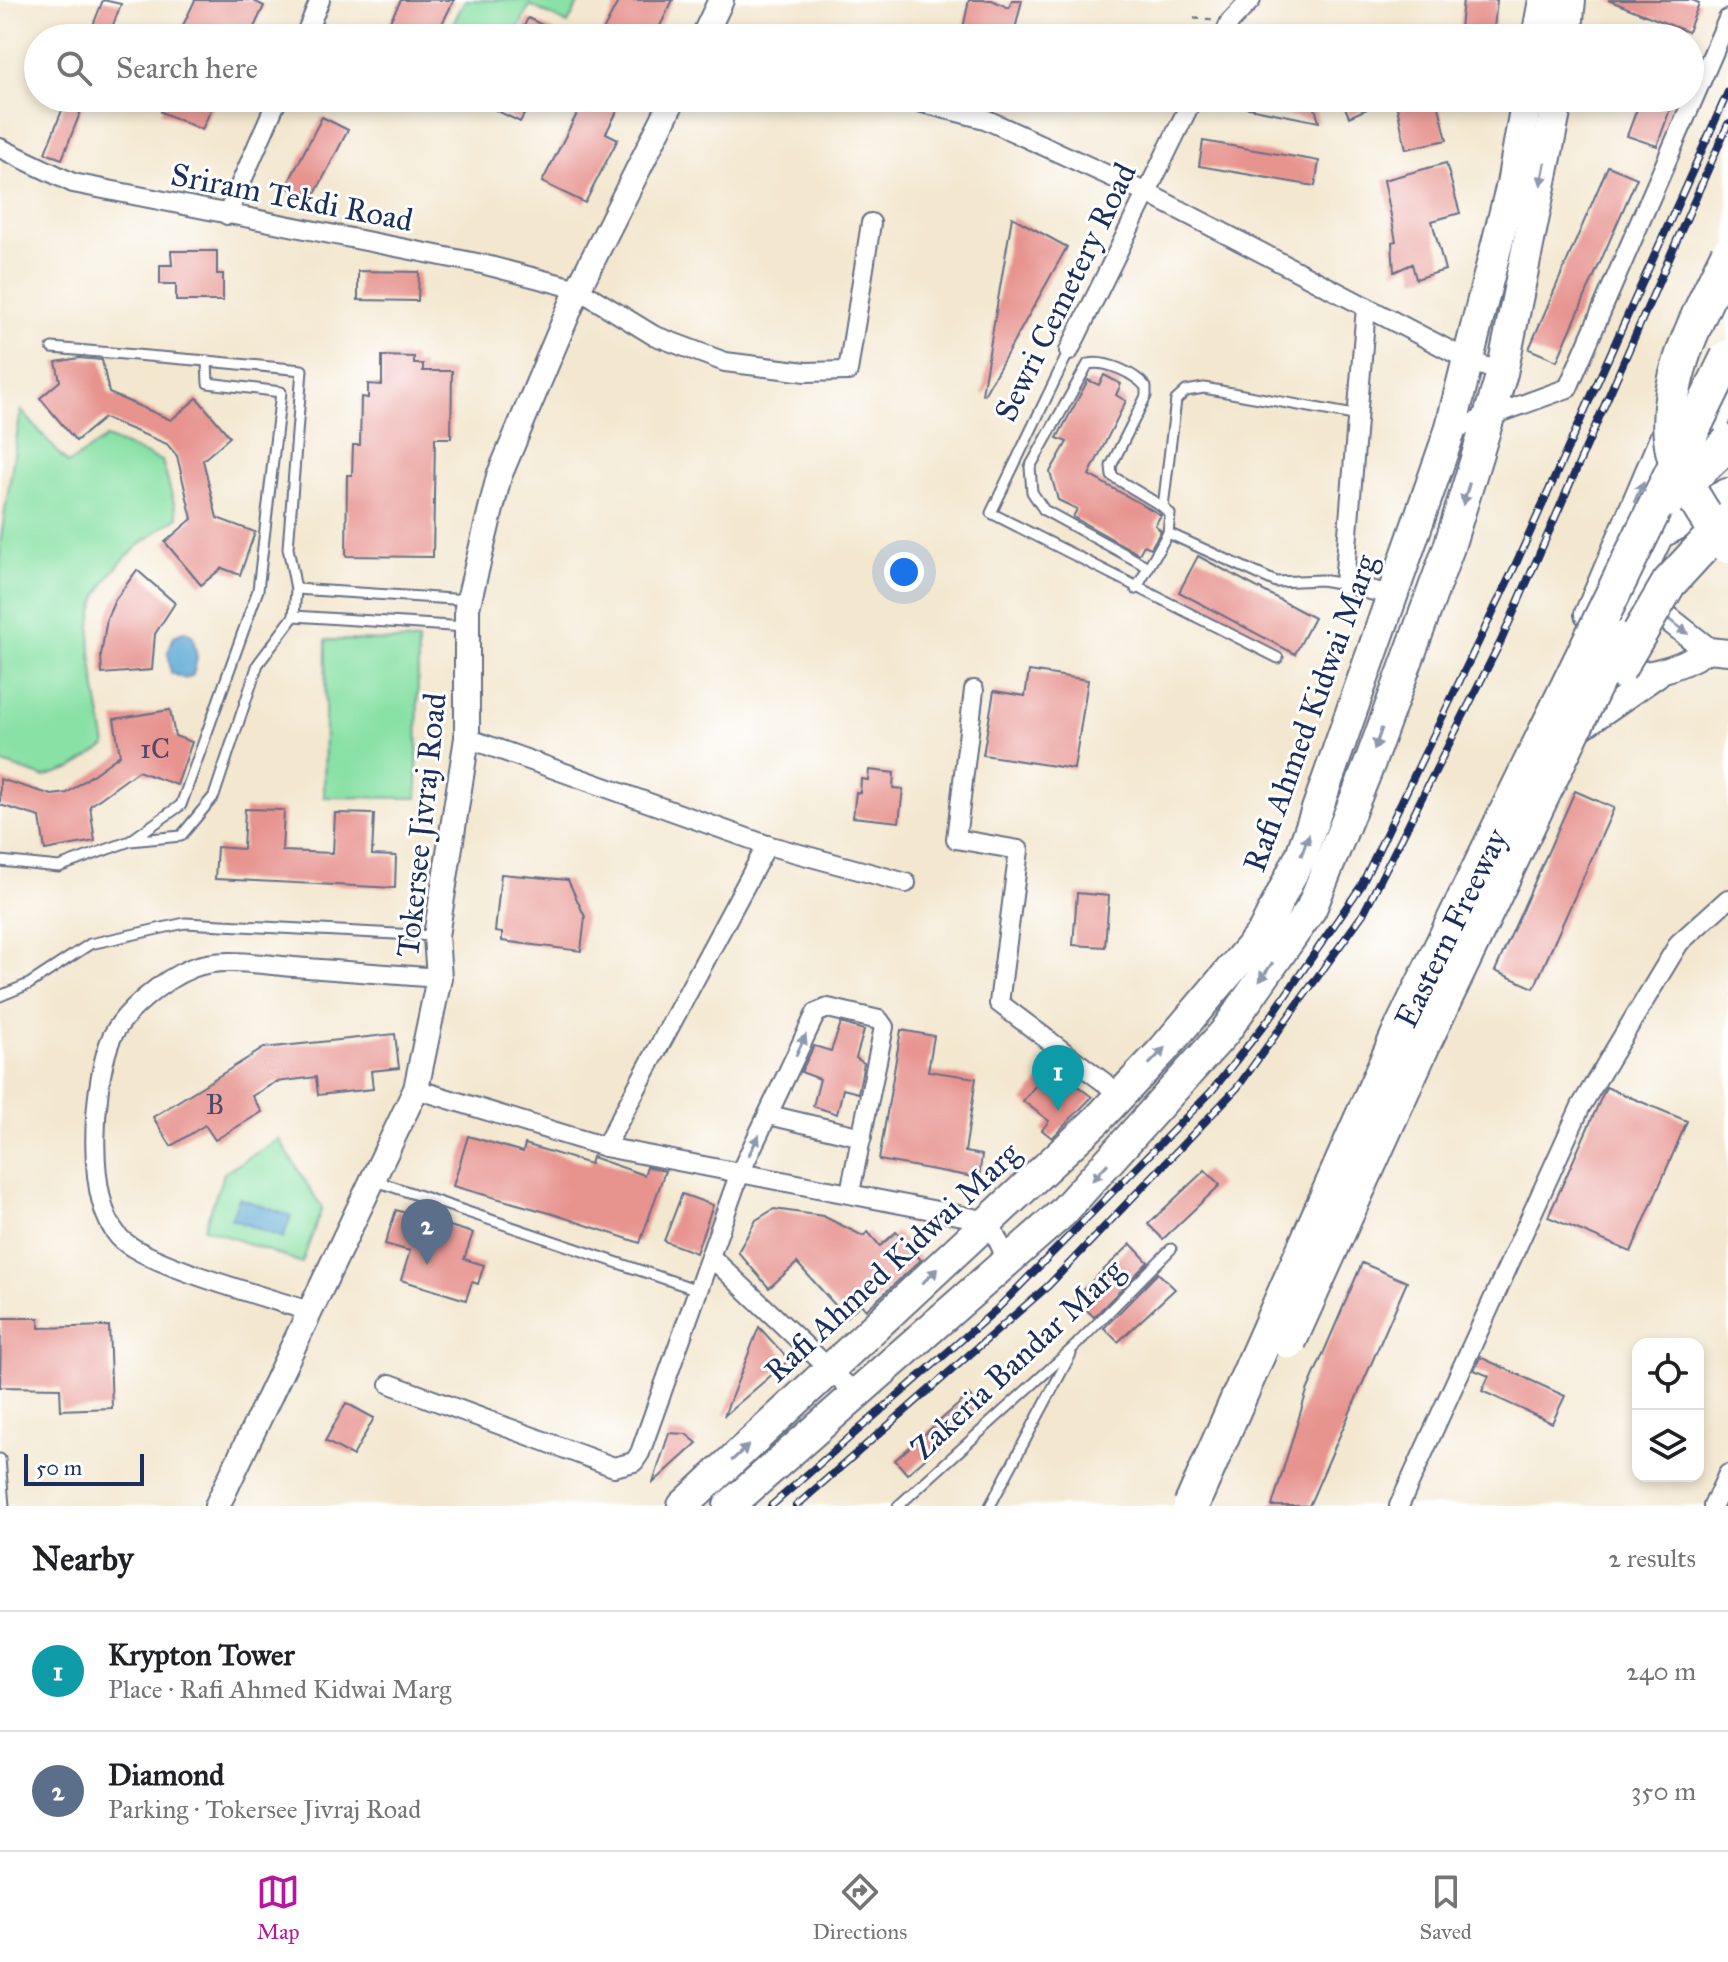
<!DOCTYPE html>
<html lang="en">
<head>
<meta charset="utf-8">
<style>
  :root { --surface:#fff; --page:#f6f6f6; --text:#202124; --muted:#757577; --line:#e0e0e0; --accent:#b5179e }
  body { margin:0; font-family:"IM FELL Great Primer",serif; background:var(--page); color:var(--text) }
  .controls { position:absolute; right:24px; bottom:24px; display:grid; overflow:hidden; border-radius:16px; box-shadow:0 4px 12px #0003 }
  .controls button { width:72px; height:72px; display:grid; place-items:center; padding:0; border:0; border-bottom:2px solid var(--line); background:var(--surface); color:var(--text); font:40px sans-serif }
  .scale { position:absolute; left:24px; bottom:20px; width:120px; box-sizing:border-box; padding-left:8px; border:4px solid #1b2f5e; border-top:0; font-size:22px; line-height:28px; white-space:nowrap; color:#1b2f5e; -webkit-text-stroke:6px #fff; paint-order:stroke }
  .you { position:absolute; left:904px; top:572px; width:28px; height:28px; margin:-20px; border:6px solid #fff; border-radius:50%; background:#1a73e8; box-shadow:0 0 0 12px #1a73e833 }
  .badge { display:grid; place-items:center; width:52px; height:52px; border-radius:50%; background:var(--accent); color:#fff; font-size:26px; font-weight:700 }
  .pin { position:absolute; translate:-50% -66px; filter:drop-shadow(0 2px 4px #0008) }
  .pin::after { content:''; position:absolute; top:42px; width:28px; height:24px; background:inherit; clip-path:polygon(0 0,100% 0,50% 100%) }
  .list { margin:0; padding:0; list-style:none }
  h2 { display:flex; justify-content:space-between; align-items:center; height:104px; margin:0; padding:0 32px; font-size:34px }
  h2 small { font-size:26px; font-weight:400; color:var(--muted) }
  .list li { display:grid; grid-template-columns:52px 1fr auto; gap:24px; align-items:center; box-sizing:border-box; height:120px; padding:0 32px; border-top:2px solid var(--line) }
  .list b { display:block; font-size:30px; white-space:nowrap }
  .list p { margin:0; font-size:26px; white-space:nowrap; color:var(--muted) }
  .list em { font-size:26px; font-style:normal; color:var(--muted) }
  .icon { flex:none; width:44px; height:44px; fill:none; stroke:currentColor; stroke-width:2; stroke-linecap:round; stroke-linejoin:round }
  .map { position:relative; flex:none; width:1728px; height:1506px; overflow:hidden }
  .search { position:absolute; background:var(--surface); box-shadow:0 4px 12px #0003; left:24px; right:24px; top:24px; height:88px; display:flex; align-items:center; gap:20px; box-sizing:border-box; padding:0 28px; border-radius:44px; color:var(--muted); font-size:30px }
  .sheet { height:344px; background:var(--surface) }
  nav { display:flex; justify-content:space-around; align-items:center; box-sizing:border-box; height:112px; border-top:2px solid var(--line); background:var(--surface); font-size:22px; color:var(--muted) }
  nav a { display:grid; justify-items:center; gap:4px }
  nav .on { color:var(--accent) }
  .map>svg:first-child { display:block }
</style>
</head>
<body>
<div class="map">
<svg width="1728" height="1506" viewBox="0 0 1728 1506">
  <rect width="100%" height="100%" fill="#fff"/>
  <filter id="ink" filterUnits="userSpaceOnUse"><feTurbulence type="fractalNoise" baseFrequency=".0125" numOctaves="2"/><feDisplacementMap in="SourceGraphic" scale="16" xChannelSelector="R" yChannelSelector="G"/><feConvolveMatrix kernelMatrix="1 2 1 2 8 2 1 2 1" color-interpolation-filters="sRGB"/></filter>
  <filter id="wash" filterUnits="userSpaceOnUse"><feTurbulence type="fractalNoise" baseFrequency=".006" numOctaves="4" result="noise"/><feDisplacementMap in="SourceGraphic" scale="32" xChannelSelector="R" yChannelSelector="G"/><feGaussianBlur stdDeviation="1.8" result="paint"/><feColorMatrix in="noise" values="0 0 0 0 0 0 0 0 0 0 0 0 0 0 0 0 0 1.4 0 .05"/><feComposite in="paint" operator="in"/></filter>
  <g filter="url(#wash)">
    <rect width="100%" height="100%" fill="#f3e7cf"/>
    <g fill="#89e1a5" stroke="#528882" stroke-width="2">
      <path d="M465,0H580L568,24L530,5L514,38H457L448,34Z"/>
      <path d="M21,410L68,464L106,438L162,461L178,517C66,590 86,628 106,746L72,768L44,777L0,762V543Z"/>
      <path d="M326,640L418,641L417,798L324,797Z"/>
      <path d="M279,1139L322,1208L302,1263L204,1228L224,1173Z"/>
    </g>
    <g fill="#57a5d1" stroke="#396a98" stroke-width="2">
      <path d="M185,631L193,636L197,658L193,675L185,679L171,673L168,652L174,636Z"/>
      <path d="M239,1198L291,1216L283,1238L231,1219Z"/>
    </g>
    <g id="blocks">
      <g fill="#e7938e">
        <path d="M103,0L121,4L108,38H88Z"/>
        <path d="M195,0H252L264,6L249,38H177Z"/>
        <path d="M401,0H454L435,38H381Z"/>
        <path d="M619,0H673L654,38H599Z"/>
        <path d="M969,0H992L1009,8L1012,0H1022L1013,38H961Z"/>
        <path d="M1463,0H1497L1493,38H1459Z"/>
        <path d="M1608,0H1692L1699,3L1688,32Z"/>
        <path d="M528,18L569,38H518Z"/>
        <path d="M67,98H86L62,159L45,153Z"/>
        <path d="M167,98H216L202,130L161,112Z"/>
        <path d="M471,98H533L520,122Z"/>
        <path d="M585,98H624L606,133L618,139L585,203L542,182Z"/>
        <path d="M1230,98H1312L1319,122L1229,104Z"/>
        <path d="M1341,98H1362L1367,109L1349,117Z"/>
        <path d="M1395,98H1437L1447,140L1406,149Z"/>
        <path d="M1641,98H1674L1657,146L1627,136Z"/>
        <path d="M322,117L348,130L312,200L286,187Z"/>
        <path d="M1203,141L1319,161L1315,186L1199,166Z"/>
        <path d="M1446,163L1460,213L1432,221L1445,270L1416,279L1412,264L1394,272L1392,242L1396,241L1384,180Z"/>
        <path d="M1608,166L1637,178L1557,361L1529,349Z"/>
        <path d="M1012,217L1067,247L984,395L982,394Z"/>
        <path d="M171,251H217V274H223V301H176V284H160V265H172Z"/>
        <path d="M358,271L419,272L418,301L358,300Z"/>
        <path d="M382,356L414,357V364H423V371H452L451,438H435L433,557L346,556L347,475H352L353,445H360L361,397L368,398V384L382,385Z"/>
        <path d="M79,358L102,360L109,393L171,420L197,398L230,437L203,460L217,518L255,532L240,575L222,568L201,585L165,542L192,519L177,456L167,444L104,418L76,441L40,398L60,381L56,362Z"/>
        <path d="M1104,375L1121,384L1116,395L1126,401L1089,475L1161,515L1155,525L1161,531L1151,548L1144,545L1139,554L1073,517L1077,509L1058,500L1050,472L1067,442L1057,438L1088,380L1099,385Z"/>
        <path d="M1198,556L1314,618L1295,654L1179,592Z"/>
        <path d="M137,570L175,603L155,634L152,670L102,674L101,655L107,618L115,600Z"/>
        <path d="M1029,671L1088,680L1074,769L983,755L994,691L1025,696Z"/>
        <path d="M170,710L175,736L192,742L177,785L138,771L90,806L95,841L45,850L40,817L0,805V779L52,795L67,793L120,755L114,719Z"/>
        <path d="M869,770L894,773L893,788L903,789L899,822L853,817L856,792L860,793L861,779L868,780Z"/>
        <path d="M1575,791L1614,808L1534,988L1495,971Z"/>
        <path d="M245,809L284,810L282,851L333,853L335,813L374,814L372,855L396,856L395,888L215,879L217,847L243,849Z"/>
        <path d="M501,874L568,880L585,917L581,951L502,941V933L495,932Z"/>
        <path d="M1077,893L1109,896L1105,947L1073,945Z"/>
        <path d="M841,1023L864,1030L856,1058L864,1063L858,1093L843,1089L837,1114L813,1106L820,1079L801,1072L814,1046L831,1051Z"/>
        <path d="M901,1030L934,1036L928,1071L976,1078L965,1152L982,1155L979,1178L879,1160Z"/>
        <path d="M395,1034L399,1068L371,1071L373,1089L318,1095L316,1077L276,1082L252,1096L262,1112L215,1140L205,1125L171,1146L153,1117L264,1048Z"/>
        <path d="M1051,1066L1092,1097L1052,1138L1042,1130L1049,1121L1023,1101Z"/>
        <path d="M1606,1087L1687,1121L1631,1252L1548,1217Z"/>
        <path d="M468,1136L523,1152L525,1144L590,1164L592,1157L644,1175L647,1167L665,1171L640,1243L553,1214L453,1186Z"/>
        <path d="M1205,1170L1220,1185L1163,1239L1148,1224Z"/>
        <path d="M682,1194L713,1205L696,1253L664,1241Z"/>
        <path d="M774,1209L823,1216L863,1236L868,1232L880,1246L896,1232L921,1260L866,1310L861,1304L846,1317L797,1263L769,1288L738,1252L756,1220Z"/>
        <path d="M396,1210L473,1233L464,1259L484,1265L478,1284L472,1282L466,1300L401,1280L410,1251L385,1244Z"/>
        <path d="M1131,1244L1148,1262L1094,1317L1074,1298Z"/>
        <path d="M1362,1263L1407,1282L1309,1506H1272L1307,1391Z"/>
        <path d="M1158,1273L1175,1289L1118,1342L1104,1328Z"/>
        <path d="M1,1318H39V1328L109,1326L112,1408L61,1410L60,1388L0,1387Z"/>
        <path d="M759,1327L789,1360L724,1416Z"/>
        <path d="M1480,1357L1565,1396L1552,1423L1482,1391L1489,1376L1474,1370Z"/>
        <path d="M969,1395L981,1409L907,1474L895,1460Z"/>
        <path d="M346,1403L374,1418L353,1456L325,1441Z"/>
        <path d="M669,1433L686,1434L697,1443L653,1483Z"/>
      </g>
    </g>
  </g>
  <g filter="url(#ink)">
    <use href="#blocks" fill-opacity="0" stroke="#676f86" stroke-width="2"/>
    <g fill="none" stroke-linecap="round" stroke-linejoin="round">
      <defs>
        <g id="service">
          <path d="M52,348L207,361"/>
          <path d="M1069,351L991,513L1278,658"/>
          <path d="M1148,567L1044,510L1032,492L1030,467L1088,364C1106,360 1134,373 1146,387V396L1111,466L1112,476L1163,507"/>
          <path d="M1344,584L1321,580L1276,582L1168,533L1170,514L1163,507L1176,400L1186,391L1204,388L1354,415"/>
          <path d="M296,589L468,600"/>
          <path d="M1136,589L1168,533"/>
          <path d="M294,616L466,627"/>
          <path d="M0,861L59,867L130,841L181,805L258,590L281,392L208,383L207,361L302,370L288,548L296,589L294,616L258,664L214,796L181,836L130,841"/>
          <path d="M0,996L29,984L90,944L185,923L435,936"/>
          <path d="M373,1180L698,1290"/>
          <path d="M0,1459L4,1506"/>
          <path d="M898,1506L1074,1347L1171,1249"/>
          <path d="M990,1506L1071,1354"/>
        </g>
        <g id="minor">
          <path d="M304,38L320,0"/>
          <path d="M1223,38L1230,22L1251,0"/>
          <path d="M903,98L985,119L1147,193L1468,360L1502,373"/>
          <path d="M0,148L73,183L482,264L578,289L653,335L725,362L806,372L848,371L871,223"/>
          <path d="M227,215L278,98"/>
          <path d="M1366,307L1344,584L1392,595"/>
          <path d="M1069,351L1193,98"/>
          <path d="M1450,431L1568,388L1728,19"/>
          <path d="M974,690L956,839L1019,850L999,1003L1121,1095"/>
          <path d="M467,738L767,845L906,883"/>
          <path d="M416,1089L605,1147L989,1221L1008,1262"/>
          <path d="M769,1115L862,1137"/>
          <path d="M605,1147L767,845"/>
          <path d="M710,1256L856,1394"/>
          <path d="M309,1311C269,1298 143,1264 119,1237C85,1200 93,1089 109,1044C119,1014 164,979 192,968C222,956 262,965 294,967C342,971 391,974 439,978"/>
          <path d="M390,1384L614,1467L634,1462L640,1453L739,1175L816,1013L828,1008L879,1020L884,1027L850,1192"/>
          <path d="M1399,1506L1581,1106L1679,943L1728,899"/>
          <path d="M1713,1506L1728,1474"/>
        </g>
        <g id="tertiary">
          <path d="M703,38L721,0"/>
          <path d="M1694,467L1728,397"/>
          <path d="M1641,605L1661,613L1708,650L1728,652"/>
          <path d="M1587,614L1668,424"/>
          <path d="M1606,651L1671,514"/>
          <path d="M1600,675C1642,678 1673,672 1708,650"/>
          <path d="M1572,734L1657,675"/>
          <path d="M217,1506L416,1089L439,978L436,936L467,738V608L499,476L578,289L674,98"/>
        </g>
        <g id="primary">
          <path d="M1537,38L1544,0"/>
          <path d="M1566,38L1570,0"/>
          <path d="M683,1506L1097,1120L1163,1050L1263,932L1301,855L1450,431L1512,184L1527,98"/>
          <path d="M729,1506L1062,1213L1224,1033L1311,909L1369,765L1449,547L1488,420L1502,373L1558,98"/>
        </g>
        <path id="motorway" d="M1665,528L1728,496"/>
      </defs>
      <use href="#service" stroke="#676f86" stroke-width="13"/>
      <use href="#minor" stroke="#676f86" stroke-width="22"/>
      <use href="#tertiary" stroke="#676f86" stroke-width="28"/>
      <use href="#primary" stroke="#676f86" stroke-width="34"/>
      <use href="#motorway" stroke="#676f86" stroke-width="38"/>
      <path stroke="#676f86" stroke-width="3" stroke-dasharray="6 6" stroke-linecap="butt" d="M1194,18L1214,20"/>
      <use href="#service" stroke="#fff" stroke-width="9"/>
      <use href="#minor" stroke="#fff" stroke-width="18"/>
      <use href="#tertiary" stroke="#fff" stroke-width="24"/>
      <use href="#primary" stroke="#fff" stroke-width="30"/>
      <use href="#motorway" stroke="#fff" stroke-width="34"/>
      <defs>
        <g id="rail">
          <path d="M771,1506L997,1309L1211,1092L1272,1015L1361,886L1514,568L1728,92"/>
          <path d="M796,1506L1048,1286L1237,1088L1363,914L1501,641L1728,124"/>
        </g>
      </defs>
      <use href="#rail" stroke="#1b2f5e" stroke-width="8"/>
      <use href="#rail" stroke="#fff" stroke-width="5" stroke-dasharray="15" stroke-linecap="butt"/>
      <defs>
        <g id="motorway-bridge">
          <path d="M1728,254C1701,311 1661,380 1672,445C1676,473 1709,525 1728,546"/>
          <path d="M1668,500L1728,443"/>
          <path d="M1618,670L1669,583L1728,519"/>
          <path d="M1289,1341L1423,1044L1617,639"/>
          <path d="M1191,1506L1399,1034L1728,357"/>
        </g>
      </defs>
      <use href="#motorway-bridge" stroke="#676f86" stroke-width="38" stroke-linecap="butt"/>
      <use href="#motorway-bridge" stroke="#fff" stroke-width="34"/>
    </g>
    <defs><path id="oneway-solid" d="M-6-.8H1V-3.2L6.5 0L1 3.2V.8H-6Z" transform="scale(2)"/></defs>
    <g fill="#8d97ae">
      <use href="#oneway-solid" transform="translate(1543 174) rotate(101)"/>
      <use href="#oneway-solid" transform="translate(1639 492) rotate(-66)"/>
      <use href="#oneway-solid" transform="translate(1466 494) rotate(107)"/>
      <use href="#oneway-solid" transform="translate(1679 627) rotate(38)"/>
      <use href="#oneway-solid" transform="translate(1378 739) rotate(109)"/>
      <use href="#oneway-solid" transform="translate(1305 845) rotate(-70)"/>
      <use href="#oneway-solid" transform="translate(1266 972) rotate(125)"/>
      <use href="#oneway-solid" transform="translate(801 1045) rotate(-65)"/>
      <use href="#oneway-solid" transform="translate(1157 1056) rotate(-47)"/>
      <use href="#oneway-solid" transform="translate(754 1145) rotate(-63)"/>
      <use href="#oneway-solid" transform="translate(1100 1172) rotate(132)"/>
      <use href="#oneway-solid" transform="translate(930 1276) rotate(-43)"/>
      <use href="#oneway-solid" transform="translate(740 1453) rotate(-43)"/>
    </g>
  </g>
  <g text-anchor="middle" stroke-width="6" stroke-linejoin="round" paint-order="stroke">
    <g font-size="28" fill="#4e486a">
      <text x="155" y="758">1C</text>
      <text x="215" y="1114">B</text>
    </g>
    <g font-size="32" fill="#1b2f5e" stroke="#fff">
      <text transform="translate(292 197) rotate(11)" y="11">Sriram Tekdi Road</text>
      <text transform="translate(1065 292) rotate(-64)" y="11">Sewri Cemetery Road</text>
      <text transform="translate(1310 713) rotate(-70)" y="11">Rafi Ahmed Kidwai Marg</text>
      <text transform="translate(421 825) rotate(-84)" y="11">Tokersee Jivraj Road</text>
      <text transform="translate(1451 928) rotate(-64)" y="11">Eastern Freeway</text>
      <text transform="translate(892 1262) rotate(-43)" y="11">Rafi Ahmed Kidwai Marg</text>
      <text transform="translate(1017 1359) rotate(-43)" y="11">Zakeria Bandar Marg</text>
    </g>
  </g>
</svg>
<div class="controls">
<button><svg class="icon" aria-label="locate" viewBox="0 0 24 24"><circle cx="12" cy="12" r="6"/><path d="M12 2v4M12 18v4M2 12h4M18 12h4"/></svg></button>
<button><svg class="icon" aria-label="layers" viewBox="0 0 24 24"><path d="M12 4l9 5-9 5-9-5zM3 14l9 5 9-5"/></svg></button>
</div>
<div class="scale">50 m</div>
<div class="you"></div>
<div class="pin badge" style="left:1058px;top:1111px;background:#0f9aa8">1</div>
<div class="pin badge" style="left:427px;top:1265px;background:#5c6f8a">2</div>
<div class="search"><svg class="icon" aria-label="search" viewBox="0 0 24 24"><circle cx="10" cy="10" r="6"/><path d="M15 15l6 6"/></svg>Search here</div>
</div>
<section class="sheet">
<h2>Nearby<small>2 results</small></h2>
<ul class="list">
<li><span class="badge" style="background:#0f9aa8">1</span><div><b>Krypton Tower</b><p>Place · Rafi Ahmed Kidwai Marg</p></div><em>240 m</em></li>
<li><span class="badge" style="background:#5c6f8a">2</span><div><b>Diamond</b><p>Parking · Tokersee Jivraj Road</p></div><em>350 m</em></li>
</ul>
</section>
<nav>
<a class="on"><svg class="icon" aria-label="map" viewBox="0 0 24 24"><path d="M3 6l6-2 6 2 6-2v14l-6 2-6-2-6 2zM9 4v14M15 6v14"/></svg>Map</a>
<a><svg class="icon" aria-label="directions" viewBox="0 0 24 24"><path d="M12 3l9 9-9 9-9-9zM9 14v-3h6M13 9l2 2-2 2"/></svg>Directions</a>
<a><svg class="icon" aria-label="saved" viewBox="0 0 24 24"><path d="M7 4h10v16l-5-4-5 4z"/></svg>Saved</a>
</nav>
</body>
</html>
